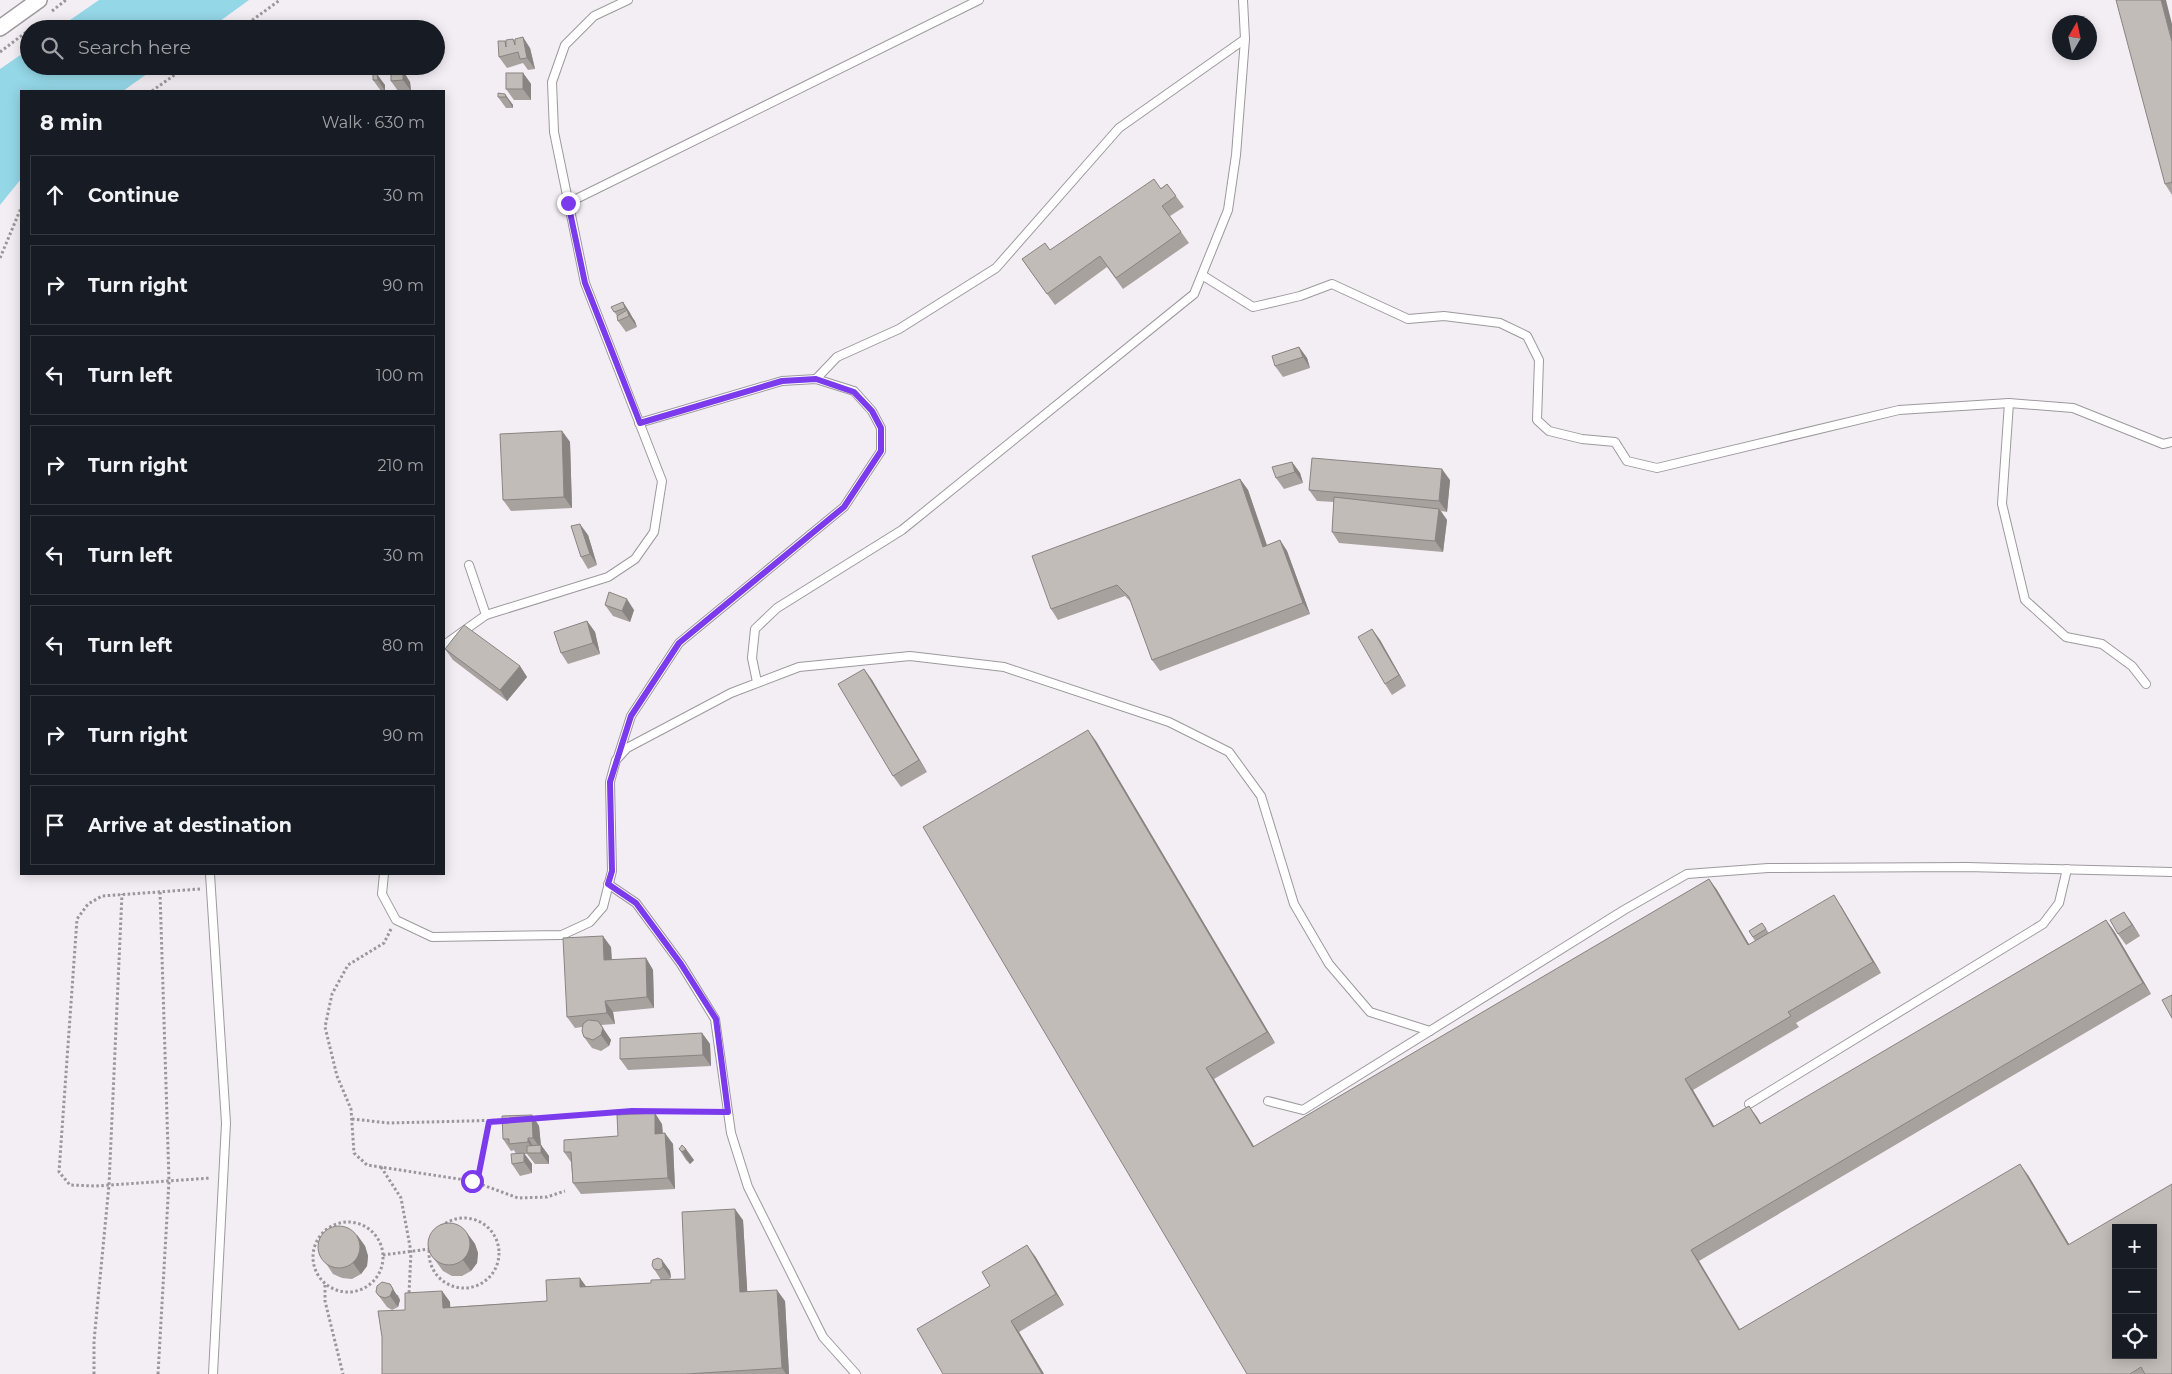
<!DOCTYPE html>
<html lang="en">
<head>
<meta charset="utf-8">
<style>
  :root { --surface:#171b24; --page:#242831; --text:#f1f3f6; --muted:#9ea1a6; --line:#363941 }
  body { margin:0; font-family:Montserrat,sans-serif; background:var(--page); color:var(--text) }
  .controls { position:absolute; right:15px; bottom:15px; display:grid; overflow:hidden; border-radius:0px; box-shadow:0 2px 12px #0003 }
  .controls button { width:45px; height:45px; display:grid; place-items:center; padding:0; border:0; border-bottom:1px solid var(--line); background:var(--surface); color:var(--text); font:25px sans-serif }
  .compass { position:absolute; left:2052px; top:15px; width:45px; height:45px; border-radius:50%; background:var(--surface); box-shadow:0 2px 12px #0003; rotate:9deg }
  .stop { position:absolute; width:15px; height:15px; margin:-11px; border:4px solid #7c3aed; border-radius:50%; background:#fff }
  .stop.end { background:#7c3aed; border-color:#fff; box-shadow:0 1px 5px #0008 }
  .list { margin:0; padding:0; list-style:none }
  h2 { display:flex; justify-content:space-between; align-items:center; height:65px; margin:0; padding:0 20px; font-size:21px }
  h2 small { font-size:16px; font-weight:400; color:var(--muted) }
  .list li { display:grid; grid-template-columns:32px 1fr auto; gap:15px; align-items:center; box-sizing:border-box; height:80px; margin:0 10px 10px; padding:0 10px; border:1px solid var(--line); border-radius:0px }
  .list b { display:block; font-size:19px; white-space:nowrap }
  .list em { font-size:16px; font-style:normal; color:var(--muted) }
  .icon { flex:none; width:28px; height:28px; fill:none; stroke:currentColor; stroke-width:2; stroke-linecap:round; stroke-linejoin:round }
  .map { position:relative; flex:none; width:2172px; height:1374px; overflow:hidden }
  .search { position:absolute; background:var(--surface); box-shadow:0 2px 12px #0003; left:20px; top:20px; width:425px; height:55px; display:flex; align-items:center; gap:12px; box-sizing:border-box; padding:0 18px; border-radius:28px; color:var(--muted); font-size:19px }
  .panel { position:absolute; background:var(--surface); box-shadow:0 2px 12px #0003; left:20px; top:90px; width:425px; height:785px; border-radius:0px }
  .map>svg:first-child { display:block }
</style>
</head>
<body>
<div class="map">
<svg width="2172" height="1374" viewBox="0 0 2172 1374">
  <rect width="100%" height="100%" fill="#f3eef4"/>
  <g fill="#94d7e7">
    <path d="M99,0H249L209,29H57Z"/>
    <path d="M29,49V66H158L123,91H21V179L0,205V69Z"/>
  </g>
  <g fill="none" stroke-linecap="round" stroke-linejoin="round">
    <defs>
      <g id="lane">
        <path d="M568,203L979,0"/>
        <path d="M1202,275L1253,307L1300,296L1332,284L1408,319L1444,316L1500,323L1527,336L1539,360L1537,420L1549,431L1582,439L1615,442L1627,461L1657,468L1899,410L2009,403L2073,408L2163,444L2172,442"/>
        <path d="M816,379L837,357L899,329L996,268L1119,128L1245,39L1243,0"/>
        <path d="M2009,403L2002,504L2025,600L2066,637L2102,644L2132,666L2146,684"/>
        <path d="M469,565L486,615"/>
        <path d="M444,645L486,615L608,577L635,559L654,532L662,481L585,283L554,132L552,82L565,45L594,16L628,0"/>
        <path d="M757,682L752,658L755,629L777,608L902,530L1194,294L1228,210L1236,155L1245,39"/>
        <path d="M618,757L631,716L679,643L844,507L881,451V428L872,411L854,391L816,379L782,381L639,423"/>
        <path d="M210,874L226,1123L213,1374"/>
        <path d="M384,874L382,894L396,920L432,937L562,935L590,922L603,907L612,871L610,782L616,760L627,748L731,693L799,667L910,656L1004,667L1169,722L1229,752L1261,796L1294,904L1329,964L1370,1012L1430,1031"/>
        <path d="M608,884L636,903L681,964L715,1019L731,1133L748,1187L823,1337L856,1374"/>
        <path d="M1268,1101L1303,1110L1624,910L1687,874L1768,868L1967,867L2172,872"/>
        <path d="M1749,1104L2043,924L2059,903L2067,869"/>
      </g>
      <path id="street" d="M0,28L39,0"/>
    </defs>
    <use href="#lane" stroke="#9d999e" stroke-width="10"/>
    <use href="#street" stroke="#9d999e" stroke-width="18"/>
    <g stroke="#9a969a" stroke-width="3" stroke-dasharray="2.5 2.5" stroke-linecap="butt">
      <path d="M52,11L66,0"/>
      <path d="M240,29L280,0"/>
      <path d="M0,52L29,30"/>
      <path d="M152,91L187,66"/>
      <path d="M0,258L21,208"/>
      <path d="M200,889L102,896L88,904L77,919L59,1172L70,1185L96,1186L211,1178"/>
      <path d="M391,929L384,943L348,965L332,994L325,1027L337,1076L351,1109L354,1153L367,1165L472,1181L518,1198L547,1197L565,1191"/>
      <path d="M530,1118L632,1111L716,1112"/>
      <path d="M352,1119L389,1123L506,1120"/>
      <path d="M381,1167L401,1198L411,1252L409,1294"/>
      <path d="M477,1182L489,1122"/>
      <circle cx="464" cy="1253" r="35"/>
      <circle cx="348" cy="1257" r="35"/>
      <path d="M383,1255L429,1249"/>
      <path d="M325,1285V1301L343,1374"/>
      <path d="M94,1374V1341L109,1185L122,894"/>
      <path d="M158,1374L169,1181L160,892"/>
    </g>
    <use href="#lane" stroke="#fff" stroke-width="8"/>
    <use href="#street" stroke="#fff" stroke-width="15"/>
  </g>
  <g fill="#a7a29e">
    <path d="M2172,24V195L2165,184Z"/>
    <path d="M513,39L515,41L530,48L535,69L528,70L523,63L507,68L499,57L505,41L506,43Z"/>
    <path d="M403,71L410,82L411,91H398L391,81Z"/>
    <path d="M373,73L385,85V91H381L373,80Z"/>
    <path d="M523,73L531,84V100H514L506,89Z"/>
    <path d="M505,94L513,105V108H506L498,97Z"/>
    <path d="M1167,184L1184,207L1170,216L1189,243L1123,289L1107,267L1055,305L1022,259L1050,250L1161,188Z"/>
    <path d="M623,302L630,313L637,327L626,332L618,321L617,316L611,307Z"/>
    <path d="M1299,347L1307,358L1310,368L1283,377L1275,366Z"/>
    <path d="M562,431L570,442L572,508L511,511L503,500Z"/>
    <path d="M1292,462L1300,473L1303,483L1284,489L1276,478Z"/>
    <path d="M1240,479L1248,490L1267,545L1280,540L1287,551L1310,614L1160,671L1152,660L1131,602L1125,596L1058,620L1051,609Z"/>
    <path d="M1450,480L1447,512L1441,511L1447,520L1443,552L1339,543L1332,532L1334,502L1317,501L1309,490Z"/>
    <path d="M588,535L597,565L588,569L581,557Z"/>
    <path d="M605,605L634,610L630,622L613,616Z"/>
    <path d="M587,621L595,632L600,654L568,664L561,653Z"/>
    <path d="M1372,629L1380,640L1406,686L1392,695L1385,684Z"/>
    <path d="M445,649L520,666L527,677L507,701L453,660Z"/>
    <path d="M864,669L872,680L927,772L901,787L893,776Z"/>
    <path d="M1096,741L1275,1043L1214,1079L1254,1147L1709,879L1717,890L1749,945L1755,941L1749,931L1762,923L1769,933L1841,906L1881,973L1796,1023L1799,1027L1693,1090L1714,1126L1749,1106L1761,1124L2106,920L2114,931L2151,994L1699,1261L1740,1329L2028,1175L2069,1244L2172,1374H1247Z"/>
    <path d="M2124,912L2140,936L2126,945L2118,934Z"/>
    <path d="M611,947L612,960L646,958L653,970L654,1008L613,1012L615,1024L601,1025L611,1040L609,1046L601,1051L592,1048L584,1037L582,1027L575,1028L567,1017Z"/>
    <path d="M702,1033L710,1044L711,1066L628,1070L620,1059Z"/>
    <path d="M532,1115L539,1126L541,1145L549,1156V1164H535L527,1154H524L532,1164V1173L520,1176L512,1164L516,1154L514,1150L511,1151L503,1139Z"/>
    <path d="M662,1124L663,1133L673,1144L675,1189L581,1194L573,1183L571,1162L564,1152L618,1136Z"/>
    <path d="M679,1149L694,1160L690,1164L686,1160Z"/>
    <path d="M743,1220L747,1291L785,1301L789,1374H382L405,1310L442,1291L450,1302V1307L547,1301L587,1287L651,1283L661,1280L654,1269L653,1260L670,1271L671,1278L669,1279H685Z"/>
    <path d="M467,1233L475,1244L478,1253L477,1263L471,1271L462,1276H452L443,1271L429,1252Z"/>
    <path d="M357,1235L365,1246L368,1256L367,1266L361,1274L352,1279L342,1278L333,1274L325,1262Z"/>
    <path d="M1035,1256L1064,1305L1019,1332L1044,1374H943L990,1286Z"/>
    <path d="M376,1292L398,1295L400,1300L398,1307L392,1310L387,1307Z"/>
  </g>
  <g fill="#888481">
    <path d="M2161,0H2166L2172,24V42Z"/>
    <path d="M523,37L530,48L535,69L527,58Z"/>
    <path d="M403,71L410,82L411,91L403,80Z"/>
    <path d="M523,73L531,84V100L523,89Z"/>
    <path d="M377,74L385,85V91L378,80Z"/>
    <path d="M505,94L513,105V108L506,97Z"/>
    <path d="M623,302L630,313L633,319L625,308Z"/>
    <path d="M627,310L635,321L637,327L629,316Z"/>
    <path d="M1299,347L1307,358L1310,368L1303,357Z"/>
    <path d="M562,431L570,442L572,508L564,497Z"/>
    <path d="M1292,462L1300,473L1303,483L1295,472Z"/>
    <path d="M1442,469L1450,480L1447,512L1439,501Z"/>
    <path d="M1240,479L1248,490L1271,558L1263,547Z"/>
    <path d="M1439,509L1447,520L1443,552L1435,541Z"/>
    <path d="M580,524L588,535L597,565L590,554Z"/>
    <path d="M1280,540L1287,551L1310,614L1303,603Z"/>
    <path d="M627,599L634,610L630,622L622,611Z"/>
    <path d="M587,621L595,632L600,654L593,643Z"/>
    <path d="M1372,629L1380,640L1406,686L1399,675Z"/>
    <path d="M520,666L527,677L507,701L500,690Z"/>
    <path d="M864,669L872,680L927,772L919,760Z"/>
    <path d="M1088,730L1096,741L1275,1043L1267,1032Z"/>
    <path d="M1709,879L1717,890L1756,956L1748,945Z"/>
    <path d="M1834,895L1841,906L1881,973L1873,962Z"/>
    <path d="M2124,912L2132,923L2140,936L2132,925Z"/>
    <path d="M2106,920L2114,931L2151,994L2143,983Z"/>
    <path d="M603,936L611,947L612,971L604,960Z"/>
    <path d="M646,958L653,970L654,1008L647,997Z"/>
    <path d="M605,1001L613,1012L615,1024L607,1013Z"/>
    <path d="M598,1021L611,1040L609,1046L601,1035Z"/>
    <path d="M702,1033L710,1044L711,1066L703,1055Z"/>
    <path d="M1206,1068L1214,1079L1261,1158L1253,1147Z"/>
    <path d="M1685,1079L1693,1090L1721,1138L1713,1127Z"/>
    <path d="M1749,1106L1757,1117L1768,1135L1760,1124Z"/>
    <path d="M655,1113L662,1124L663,1145L655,1134Z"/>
    <path d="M532,1115L539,1126L541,1147V1145L549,1156V1164L541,1153V1149L533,1138Z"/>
    <path d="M665,1133L673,1144L675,1189L668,1178Z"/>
    <path d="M528,1138L535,1149L536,1154L528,1142Z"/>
    <path d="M686,1149L694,1160L690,1164L682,1152Z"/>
    <path d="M524,1153L532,1164V1173L524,1162Z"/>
    <path d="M2020,1164L2028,1175L2076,1256L2068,1245Z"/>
    <path d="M735,1209L743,1220L748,1303L740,1292Z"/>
    <path d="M467,1233L475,1244L478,1253L477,1263L471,1271L463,1260Z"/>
    <path d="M357,1235L365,1246L368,1256L367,1266L361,1274L353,1263Z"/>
    <path d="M1027,1245L1035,1256L1064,1305L1056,1294Z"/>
    <path d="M1691,1250L1699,1261L1746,1341L1739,1330Z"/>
    <path d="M662,1260L670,1271L671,1278L663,1267Z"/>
    <path d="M580,1278L588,1289L580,1287Z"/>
    <path d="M390,1284L400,1300L398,1307L390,1296Z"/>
    <path d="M777,1290L785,1301L789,1374H786L782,1368Z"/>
    <path d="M442,1291L450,1302L451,1319L443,1308Z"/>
    <path d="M1011,1321L1019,1332L1044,1374H1042Z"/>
  </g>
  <g fill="#c2bcb8" stroke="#888481" fill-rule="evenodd">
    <path d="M2116,0H2161L2172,42V182L2165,184Z"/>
    <path d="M523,37L527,58L520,59L518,52L499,57L498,41H505L506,47V40L513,39L515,45V39Z"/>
    <path d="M391,71H403V80L391,81Z"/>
    <path d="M373,73L377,74L378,80H373Z"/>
    <rect x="506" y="73" width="17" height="16"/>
    <path d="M498,93L505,94L506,97H498Z"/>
    <path d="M1154,179L1161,189L1167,184L1176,196L1162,206L1181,232L1116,278L1100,256L1047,294L1022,259L1045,243L1050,250Z"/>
    <path d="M623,302L625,308L614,312L611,307Z"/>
    <path d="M627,310L629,316L618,321L617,316Z"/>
    <path d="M1299,347L1303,357L1275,366L1272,356Z"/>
    <path d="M562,431L564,497L503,500L500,434Z"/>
    <path d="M1312,458L1442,469L1439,501L1309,490Z"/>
    <path d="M1292,462L1295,472L1276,478L1272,467Z"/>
    <path d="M1240,479L1263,547L1280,540L1303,603L1152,660L1129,597L1117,585L1051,609L1032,556Z"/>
    <path d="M1334,497L1439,509L1435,541L1332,532Z"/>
    <path d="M580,524L590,554L581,557L571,526Z"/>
    <path d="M609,592L627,599L622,611L605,605Z"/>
    <path d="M587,621L593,643L561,653L554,632Z"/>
    <path d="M464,625L520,666L500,690L445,649Z"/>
    <path d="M1372,629L1399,675L1385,684L1358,637Z"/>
    <path d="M864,669L919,760L893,776L838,684Z"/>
    <path d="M1088,730L1267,1032L1206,1068L1253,1147L1709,879L1748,945L1834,895L1873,962L1788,1012L1791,1016L1685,1079L1713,1127L1749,1106L1760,1124L2106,920L2143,983L1691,1250L1739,1330L2020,1164L2068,1245L2172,1184V1374H2145L2141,1367L2130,1374H1247L923,827ZM2116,1228H2153V1355H2116Z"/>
    <path d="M2124,912L2132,925L2118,934L2110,920Z"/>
    <path d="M1762,923L1766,929L1753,937L1749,931Z"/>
    <path d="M603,936L604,960L646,958L647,997L605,1001L607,1013L567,1017L563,938Z"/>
    <path d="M2172,995V1018L2162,1000Z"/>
    <path d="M588,1020L598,1021L603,1028L601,1035L593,1040L584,1037L582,1031L583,1024Z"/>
    <path d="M702,1033L703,1055L620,1059V1038Z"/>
    <path d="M655,1113V1134L665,1133L668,1178L573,1183L571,1152H564V1140L618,1136L617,1115Z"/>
    <path d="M532,1115L533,1138H528V1142L509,1144V1139H503L502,1116Z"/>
    <path d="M541,1145V1153H527V1146Z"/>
    <path d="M682,1145L686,1149L682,1152L679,1149Z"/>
    <path d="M524,1153V1162L512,1164L511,1154Z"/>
    <path d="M735,1209L740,1292L777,1290L782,1368L686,1374H382V1337L378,1311L405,1310V1293L442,1291L443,1308L547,1301L546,1280L580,1278V1287L651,1283V1280L685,1279L682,1212Z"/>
    <circle cx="449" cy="1244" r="21"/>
    <circle cx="339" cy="1247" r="21"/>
    <path d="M1027,1245L1056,1294L1011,1321L1042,1374H943L917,1329L990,1286L982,1272Z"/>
    <path d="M658,1258L662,1260L663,1267L659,1270L654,1269L652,1265L653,1260Z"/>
    <path d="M382,1282L390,1284L393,1289L390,1296L385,1298L379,1296L376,1292L377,1286Z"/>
  </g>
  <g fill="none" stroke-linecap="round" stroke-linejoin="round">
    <path stroke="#7c3aed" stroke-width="6" d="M472,1181L477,1183L489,1122L632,1111L728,1112L716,1019L681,964L636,903L608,884L612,871L610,782L631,716L679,643L844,507L881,451V428L872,411L854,392L816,379L782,381L640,423L585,283L568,203"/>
  </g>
</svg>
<div class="controls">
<button>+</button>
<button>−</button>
<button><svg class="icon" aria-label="locate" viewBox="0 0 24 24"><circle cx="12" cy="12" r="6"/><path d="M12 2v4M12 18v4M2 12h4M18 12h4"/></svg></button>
</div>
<svg class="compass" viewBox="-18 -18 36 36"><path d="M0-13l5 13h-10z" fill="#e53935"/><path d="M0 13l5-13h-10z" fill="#9ea1a6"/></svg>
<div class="stop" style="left:472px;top:1181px"></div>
<div class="stop end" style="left:568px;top:203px"></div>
<div class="search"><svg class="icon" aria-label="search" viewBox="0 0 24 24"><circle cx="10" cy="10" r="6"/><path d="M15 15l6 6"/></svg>Search here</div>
<section class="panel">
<h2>8 min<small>Walk · 630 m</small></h2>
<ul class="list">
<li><svg class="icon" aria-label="ahead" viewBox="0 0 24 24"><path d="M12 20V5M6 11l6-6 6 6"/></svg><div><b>Continue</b></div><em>30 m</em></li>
<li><svg class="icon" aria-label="right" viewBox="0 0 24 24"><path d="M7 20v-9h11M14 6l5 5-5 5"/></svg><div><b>Turn right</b></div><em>90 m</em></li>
<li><svg class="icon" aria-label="left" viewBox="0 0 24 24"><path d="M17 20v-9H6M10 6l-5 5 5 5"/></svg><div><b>Turn left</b></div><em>100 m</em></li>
<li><svg class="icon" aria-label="right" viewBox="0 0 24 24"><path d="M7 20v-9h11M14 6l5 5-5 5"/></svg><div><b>Turn right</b></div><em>210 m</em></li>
<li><svg class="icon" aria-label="left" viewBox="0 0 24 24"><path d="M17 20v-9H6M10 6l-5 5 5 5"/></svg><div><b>Turn left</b></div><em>30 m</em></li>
<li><svg class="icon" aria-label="left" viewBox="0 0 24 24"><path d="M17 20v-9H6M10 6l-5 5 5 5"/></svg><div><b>Turn left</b></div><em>80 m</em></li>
<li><svg class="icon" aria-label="right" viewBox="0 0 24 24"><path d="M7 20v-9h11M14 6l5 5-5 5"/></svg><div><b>Turn right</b></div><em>90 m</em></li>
<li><svg class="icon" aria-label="arrive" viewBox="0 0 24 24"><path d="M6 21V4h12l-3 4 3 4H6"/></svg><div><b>Arrive at destination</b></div></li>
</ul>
</section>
</div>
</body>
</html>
